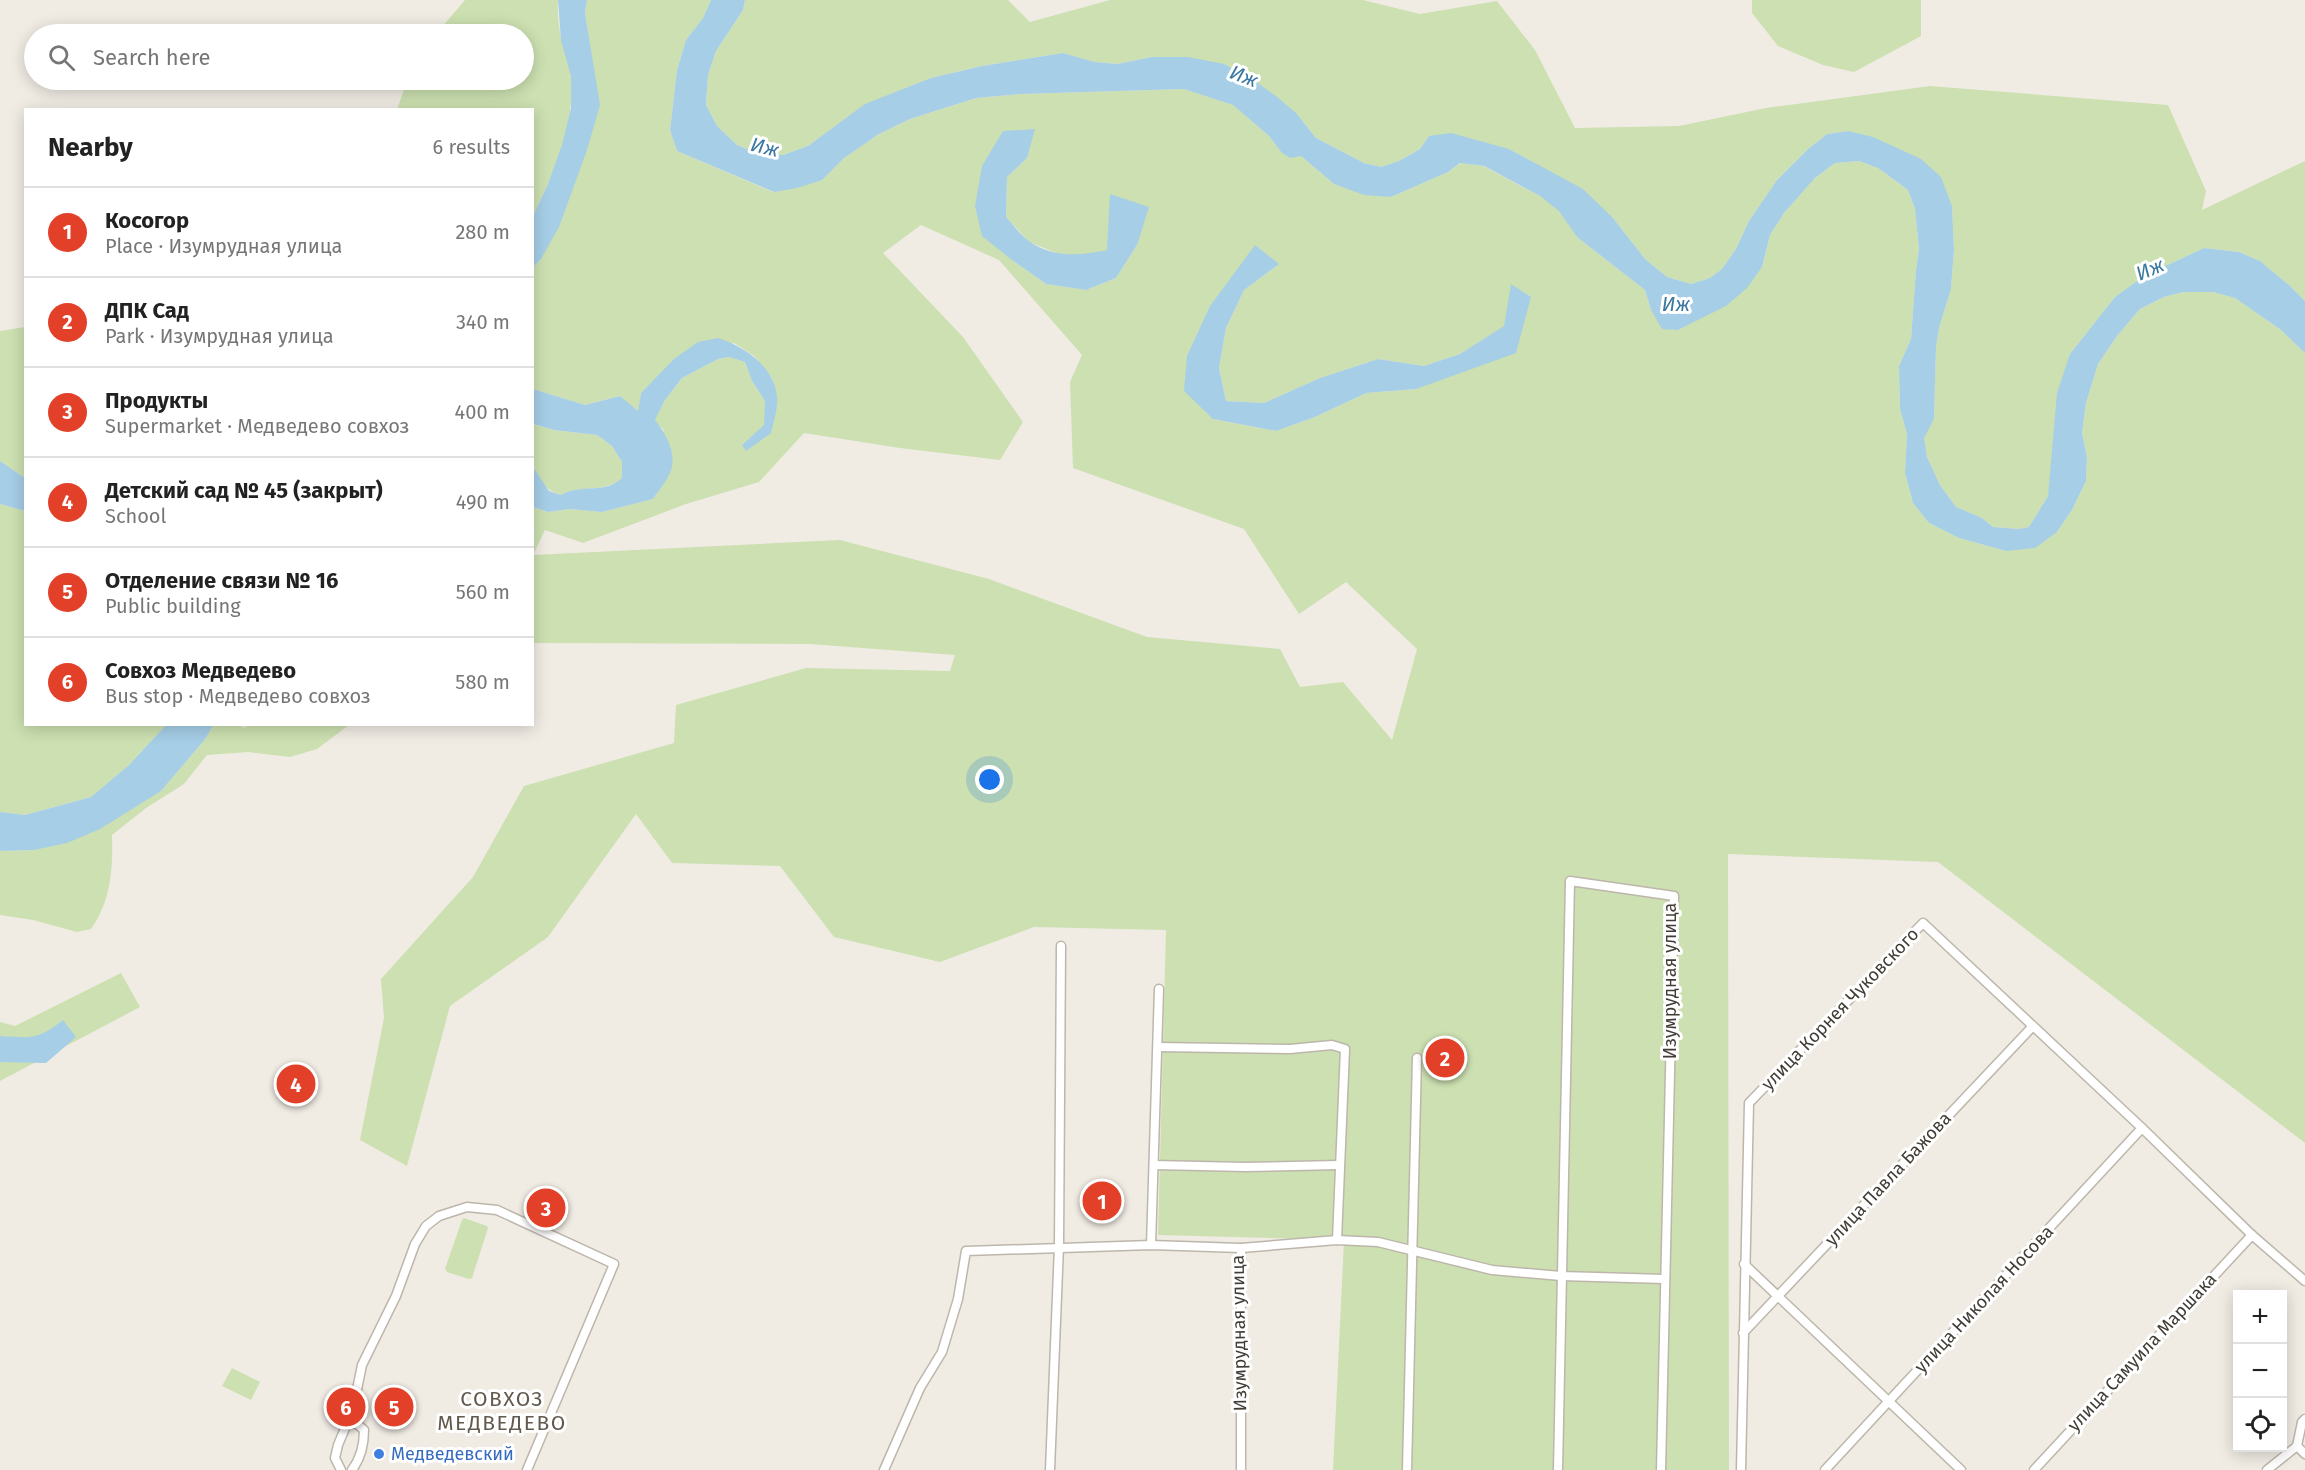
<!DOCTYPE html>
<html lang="en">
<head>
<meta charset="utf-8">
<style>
  :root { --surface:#fff; --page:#f2f2f2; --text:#222; --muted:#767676; --line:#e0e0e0; --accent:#e24029 }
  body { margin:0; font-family:"Fira Sans",sans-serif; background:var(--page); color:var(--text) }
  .controls { position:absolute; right:18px; bottom:18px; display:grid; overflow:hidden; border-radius:0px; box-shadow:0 3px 15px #0003 }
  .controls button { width:54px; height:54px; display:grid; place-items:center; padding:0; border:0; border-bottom:2px solid var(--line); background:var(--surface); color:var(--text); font:30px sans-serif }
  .you { position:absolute; left:990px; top:780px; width:21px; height:21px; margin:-15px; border:4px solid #fff; border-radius:50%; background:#1a73e8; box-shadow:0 0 0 9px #1a73e833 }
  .badge { display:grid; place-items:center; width:39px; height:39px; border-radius:50%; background:var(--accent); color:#fff; font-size:20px; font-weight:700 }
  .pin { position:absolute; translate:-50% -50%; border:3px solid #fff; box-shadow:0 2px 6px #0006 }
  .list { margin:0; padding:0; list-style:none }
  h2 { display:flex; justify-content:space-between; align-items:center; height:78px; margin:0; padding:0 24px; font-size:26px }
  h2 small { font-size:20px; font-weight:400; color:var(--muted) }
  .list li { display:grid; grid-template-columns:39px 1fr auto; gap:18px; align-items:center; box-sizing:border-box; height:90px; padding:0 24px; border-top:2px solid var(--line) }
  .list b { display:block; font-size:22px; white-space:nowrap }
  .list p { margin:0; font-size:20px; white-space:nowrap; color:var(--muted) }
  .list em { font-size:20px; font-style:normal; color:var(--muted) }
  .icon { flex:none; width:33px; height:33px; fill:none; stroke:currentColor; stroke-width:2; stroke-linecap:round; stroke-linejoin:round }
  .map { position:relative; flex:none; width:2305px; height:1470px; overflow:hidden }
  .search { position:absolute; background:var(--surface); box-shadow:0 3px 15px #0003; left:24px; top:24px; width:510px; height:66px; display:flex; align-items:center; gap:15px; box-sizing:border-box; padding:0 21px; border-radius:33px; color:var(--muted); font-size:22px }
  .panel { position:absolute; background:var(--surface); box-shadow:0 3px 15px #0003; left:24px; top:108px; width:510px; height:618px; border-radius:0px }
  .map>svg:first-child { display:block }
</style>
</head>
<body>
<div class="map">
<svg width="2305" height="1470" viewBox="0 0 2305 1470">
  <rect width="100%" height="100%" fill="#f0ece4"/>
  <g fill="#cce0b1" fill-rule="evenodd">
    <path d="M465,0H558C557,13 559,29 562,42C564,54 571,66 571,78C575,126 554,174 533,216L532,110H397L407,80H524V34H436Z"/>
    <path d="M587,0H711L703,18L686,40L677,70L670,130L677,151L773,192L821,180L844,158L879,134L910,119L976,98L1020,94L1185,89L1233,105L1269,136L1281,152L1301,156L1334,184L1391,197L1448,172L1461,163L1483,166L1540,196L1560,211L1577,237L1645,290L1651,310L1678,330L1695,321L1762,267L1770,235L1784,213L1815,178L1835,163L1859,161L1878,168L1908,190L1915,209L1919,249L1916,270L1911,339L1899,366L1900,409L1907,434L1905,473L1913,503L1929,523L1959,538L2006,551L2057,532L2072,510L2086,481L2087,457L2082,433L2086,403L2098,364L2117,336L2140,309L2164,297L2183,292H2213L2235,298L2281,330L2305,353V1143L1938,862L1728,854L1729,1470H1333L1344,1240L1158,1235L1166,930L1034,927L940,962L834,937L780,866L672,863L636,814L548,937L450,1006L407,1166L360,1140L384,1018L381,979L473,877L524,786L674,743L676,705L806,668L950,671L955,655L810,644L533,643V507L548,512L570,509L602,512L653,499L671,470L663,429L654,421L665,400L682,378L718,359L729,357L745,362L752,381L765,401V425L742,445L771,433L772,378L754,356L734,343L653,381L641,393L638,412L620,396L585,405L533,389V267L541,259L599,105L585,13ZM1034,129L1027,158L1007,177L1006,217L1029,242L1059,254L1080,256L1137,245L1116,278L1086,290L1046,284L1012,260L982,166ZM921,225L999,260L1082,355L1070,382L1073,468L1244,529L1299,614L1346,582L1417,649L1392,740L1343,682L1300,687L1280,649L1147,637L989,579L840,540L533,555L545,530L583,543L686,504L759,482L804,433L900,448L1000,460L1023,422L963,337L883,253ZM1279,264L1244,290L1226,328L1219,368L1226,401L1264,403L1320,378L1378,359L1424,366L1460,354L1505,326L1416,389L1366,393L1315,417L1276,431L1213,419L1210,306Z"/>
    <path d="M745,0H1008L1030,22L1110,0H1363L1420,14L1497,1L1535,50L1575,128L1679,126L1766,108L1930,86L2168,105L2206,191L2202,210L2305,161V301L2289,285L2260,261L2239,252L2204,248L2144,276L2115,297L2070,354L2048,496L2029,527L2019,529L1993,527L1982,518L1956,507L1940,485L1927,457L1923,438L1934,419L1936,347L1939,328L1951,289L1954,250L1952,206L1848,131L1827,134L1808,149L1777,180L1749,221L1736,249L1722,269L1710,278L1691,284L1667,277L1645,259L1613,218L1535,163L1509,149L1429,136L1420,149L1399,161L1381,167L1364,163L1316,138L1297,114L1152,57L1117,64L1095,62L1063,53L982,66L931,78L865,105L808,146L783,155L758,154L737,145L717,126L706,105L708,75L716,51L743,10Z"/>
    <path d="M1752,0H1921V36L1854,72L1823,65L1778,46L1752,13Z"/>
    <path d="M25,327V478L0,461V331Z"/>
    <path d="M532,424L554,430L597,435L612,446L622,462V478C604,494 580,484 561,495C527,484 533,453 532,424Z"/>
    <path d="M0,504L25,511L26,724L166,725L129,765L91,797L25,815L0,812Z"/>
    <path d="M253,724L349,725L317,749L290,757L248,752L207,755L184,784L146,808L112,835C113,869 111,901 91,929L77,932L33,920L0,915V851L34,850L161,791L206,738L213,725H243L242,728Z"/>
    <path d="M121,973L140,1007L0,1081V1022L15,1026Z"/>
    <path d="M464,1218L487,1226L488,1228L472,1278L469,1279L447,1272L445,1269L462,1220Z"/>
    <path d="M232,1368L260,1382L251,1400L222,1386Z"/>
  </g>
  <g fill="#a6cee7">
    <path d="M558,0H587L585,13L600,105L587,150L559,227L541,259L533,267V216L548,184L562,145L571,108V76L561,41Z"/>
    <path d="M711,0H745L743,10L716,51L708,75L706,105L717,126L737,145L758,154L783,155L808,146L865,104L931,78L982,66L1063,53L1095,62L1117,64L1152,57H1188L1224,64L1255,81L1276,96L1297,114L1316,138L1364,163L1381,167L1399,161L1420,149L1429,136L1451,133L1509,149L1583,189L1613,218L1645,259L1667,277L1691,284L1710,278L1722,269L1736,249L1749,221L1777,180L1808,149L1827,134L1848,131L1873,137L1921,159L1941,177L1952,206L1954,250L1951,289L1939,328L1936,347L1934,419L1924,438L1927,457L1940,485L1956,507L1982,518L1993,527L2019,529L2029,527L2048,496L2057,393L2070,354L2115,297L2144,276L2204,248L2239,252L2260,261L2289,285L2305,301V353L2281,330L2235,298L2213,292H2183L2164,297L2140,309L2117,336L2098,364L2086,403L2082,433L2087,457L2086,481L2072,510L2057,532L2035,548L2006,551L1959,538L1929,523L1913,503L1905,473L1907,434L1900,409L1899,366L1911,339L1916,270L1919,249L1915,209L1908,190L1878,168L1859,161L1835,163L1815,178L1784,213L1770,235L1762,267L1747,288L1726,306L1678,330L1662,329L1651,310L1645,290L1577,237L1559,211L1540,196L1484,166L1460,163L1448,172L1391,197L1364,195L1334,184L1301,156L1290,158L1281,152L1269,136L1233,105L1184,89L1021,94L976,98L910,119L879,134L844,158L822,180L797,188L774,192L677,151L670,130L677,70L686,40L703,18Z"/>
    <path d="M1035,129L1027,158L1007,177L1006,217C1013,224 1020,235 1029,241C1052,258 1081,256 1107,250L1110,194L1149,207L1137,245L1116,278L1086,290L1046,284L1012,260L982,236L975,206L982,166L1003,131Z"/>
    <path d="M1255,245L1279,264L1244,290L1226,328L1219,368L1226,401L1264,403L1320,378L1378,359L1424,366L1460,354L1504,326L1511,284L1531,297L1516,353L1416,389L1366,393L1315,417L1276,431L1213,419L1184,391L1187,356L1210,306Z"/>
    <path d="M718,338C747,347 780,371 777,405C776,415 773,424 771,433L746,451L742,445L764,425L765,401L752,381L745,362L729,357L718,359L682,378L665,400L655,420C665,432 677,453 671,470C668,480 658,491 653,499L602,512L570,509L548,512L533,507V467L549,491L561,495C581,483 604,495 622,478V462L612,446L597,435L554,430L533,424V389L585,405L620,396L638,411L641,393L674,359L698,342Z"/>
    <path d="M0,461L25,478V511L0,504Z"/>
    <path d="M166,725H213L206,738L161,791L100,829L67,843L34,850L0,851V812L25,815L91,797L129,765Z"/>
    <path d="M63,1020L76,1037L46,1063L0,1062V1036C31,1038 38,1040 63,1020Z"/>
  </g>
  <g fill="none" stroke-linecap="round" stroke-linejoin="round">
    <defs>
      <g id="minor">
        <path d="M1158,1047L1290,1049L1332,1045L1345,1049L1337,1240"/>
        <path d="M1154,1165L1246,1167L1339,1165"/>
        <path d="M1151,1245L1159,989"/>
        <path d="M1241,1248L1337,1240L1378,1242L1492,1270L1561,1276L1665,1279"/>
        <path d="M1744,1264L1961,1470"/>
        <path d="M1743,1333L2033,1026"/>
        <path d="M347,1423L357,1424L364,1430C364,1446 361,1458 352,1470"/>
        <path d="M2297,1446L2302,1422L2305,1419"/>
        <path d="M2297,1446L2305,1454"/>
        <path d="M341,1470L335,1458L338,1445L353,1409L362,1365L396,1296L415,1244L426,1226L439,1216L467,1207L497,1210L614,1264L527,1470"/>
        <path d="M884,1470L920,1388L942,1352L958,1299L966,1251L1151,1245L1241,1248V1470"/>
        <path d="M1050,1470L1059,1246L1061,946"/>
        <path d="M1407,1470L1417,1058"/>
        <path d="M1558,1470L1570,881L1674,896L1661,1470"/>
        <path d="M1741,1470L1749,1103L1923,923L2142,1128L2252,1235L2305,1281"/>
        <path d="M1825,1470L2142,1128"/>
        <path d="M2034,1470L2252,1235"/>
        <path d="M2267,1470L2297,1446"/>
      </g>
    </defs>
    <use href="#minor" stroke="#bdb6ab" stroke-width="11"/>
    <use href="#minor" stroke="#fff" stroke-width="8"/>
  </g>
  <circle fill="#3f7fe0" stroke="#fff" stroke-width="2" cx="379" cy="1454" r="6"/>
  <g text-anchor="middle" stroke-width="6" stroke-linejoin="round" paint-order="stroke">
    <g font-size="18" fill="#413c35" stroke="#fff">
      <text transform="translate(1670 981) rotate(-90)" y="6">Изумрудная улица</text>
      <text transform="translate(1840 1009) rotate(-46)" y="6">улица Корнея Чуковского</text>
      <text transform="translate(1888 1179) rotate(-47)" y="6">улица Павла Бажова</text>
      <text transform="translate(1984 1299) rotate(-47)" y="6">улица Николая Носова</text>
      <text transform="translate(1239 1333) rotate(-91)" y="6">Изумрудная улица</text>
      <text transform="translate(2142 1352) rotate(-47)" y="6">улица Самуила Маршака</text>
    </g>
    <g font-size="18" fill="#366cbe" stroke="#fff" text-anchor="start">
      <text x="391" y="1460">Медведевский</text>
    </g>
    <g font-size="20" font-style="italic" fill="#3a78a1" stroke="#fff">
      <text transform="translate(1244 76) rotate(21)" y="7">Иж</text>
      <text transform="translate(765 147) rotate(13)" y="7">Иж</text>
      <text transform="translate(2150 269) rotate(-23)" y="7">Иж</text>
      <text x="1676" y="311">Иж</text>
    </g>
    <g font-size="21" letter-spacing="1.5" fill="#635a4d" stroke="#fff">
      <text x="502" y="1406">СОВХОЗ<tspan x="502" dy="24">МЕДВЕДЕВО</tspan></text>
    </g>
  </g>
</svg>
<div class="controls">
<button>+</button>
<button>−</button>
<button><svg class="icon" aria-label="locate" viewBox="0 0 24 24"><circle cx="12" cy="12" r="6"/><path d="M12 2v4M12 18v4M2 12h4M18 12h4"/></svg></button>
</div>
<div class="you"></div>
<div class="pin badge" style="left:1102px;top:1201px">1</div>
<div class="pin badge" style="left:1445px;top:1058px">2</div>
<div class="pin badge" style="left:546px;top:1208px">3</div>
<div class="pin badge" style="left:296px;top:1084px">4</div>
<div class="pin badge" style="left:394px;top:1407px">5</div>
<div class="pin badge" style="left:346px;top:1407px">6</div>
<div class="search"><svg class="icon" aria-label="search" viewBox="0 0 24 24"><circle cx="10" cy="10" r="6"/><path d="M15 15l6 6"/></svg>Search here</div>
<section class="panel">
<h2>Nearby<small>6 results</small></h2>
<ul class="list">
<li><span class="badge">1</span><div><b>Косогор</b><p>Place · Изумрудная улица</p></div><em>280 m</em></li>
<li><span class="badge">2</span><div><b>ДПК Сад</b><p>Park · Изумрудная улица</p></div><em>340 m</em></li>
<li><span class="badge">3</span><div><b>Продукты</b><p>Supermarket · Медведево совхоз</p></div><em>400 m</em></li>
<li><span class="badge">4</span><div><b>Детский сад № 45 (закрыт)</b><p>School</p></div><em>490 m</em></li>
<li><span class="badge">5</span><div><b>Отделение связи № 16</b><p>Public building</p></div><em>560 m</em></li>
<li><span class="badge">6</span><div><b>Совхоз Медведево</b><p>Bus stop · Медведево совхоз</p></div><em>580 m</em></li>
</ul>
</section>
</div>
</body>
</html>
